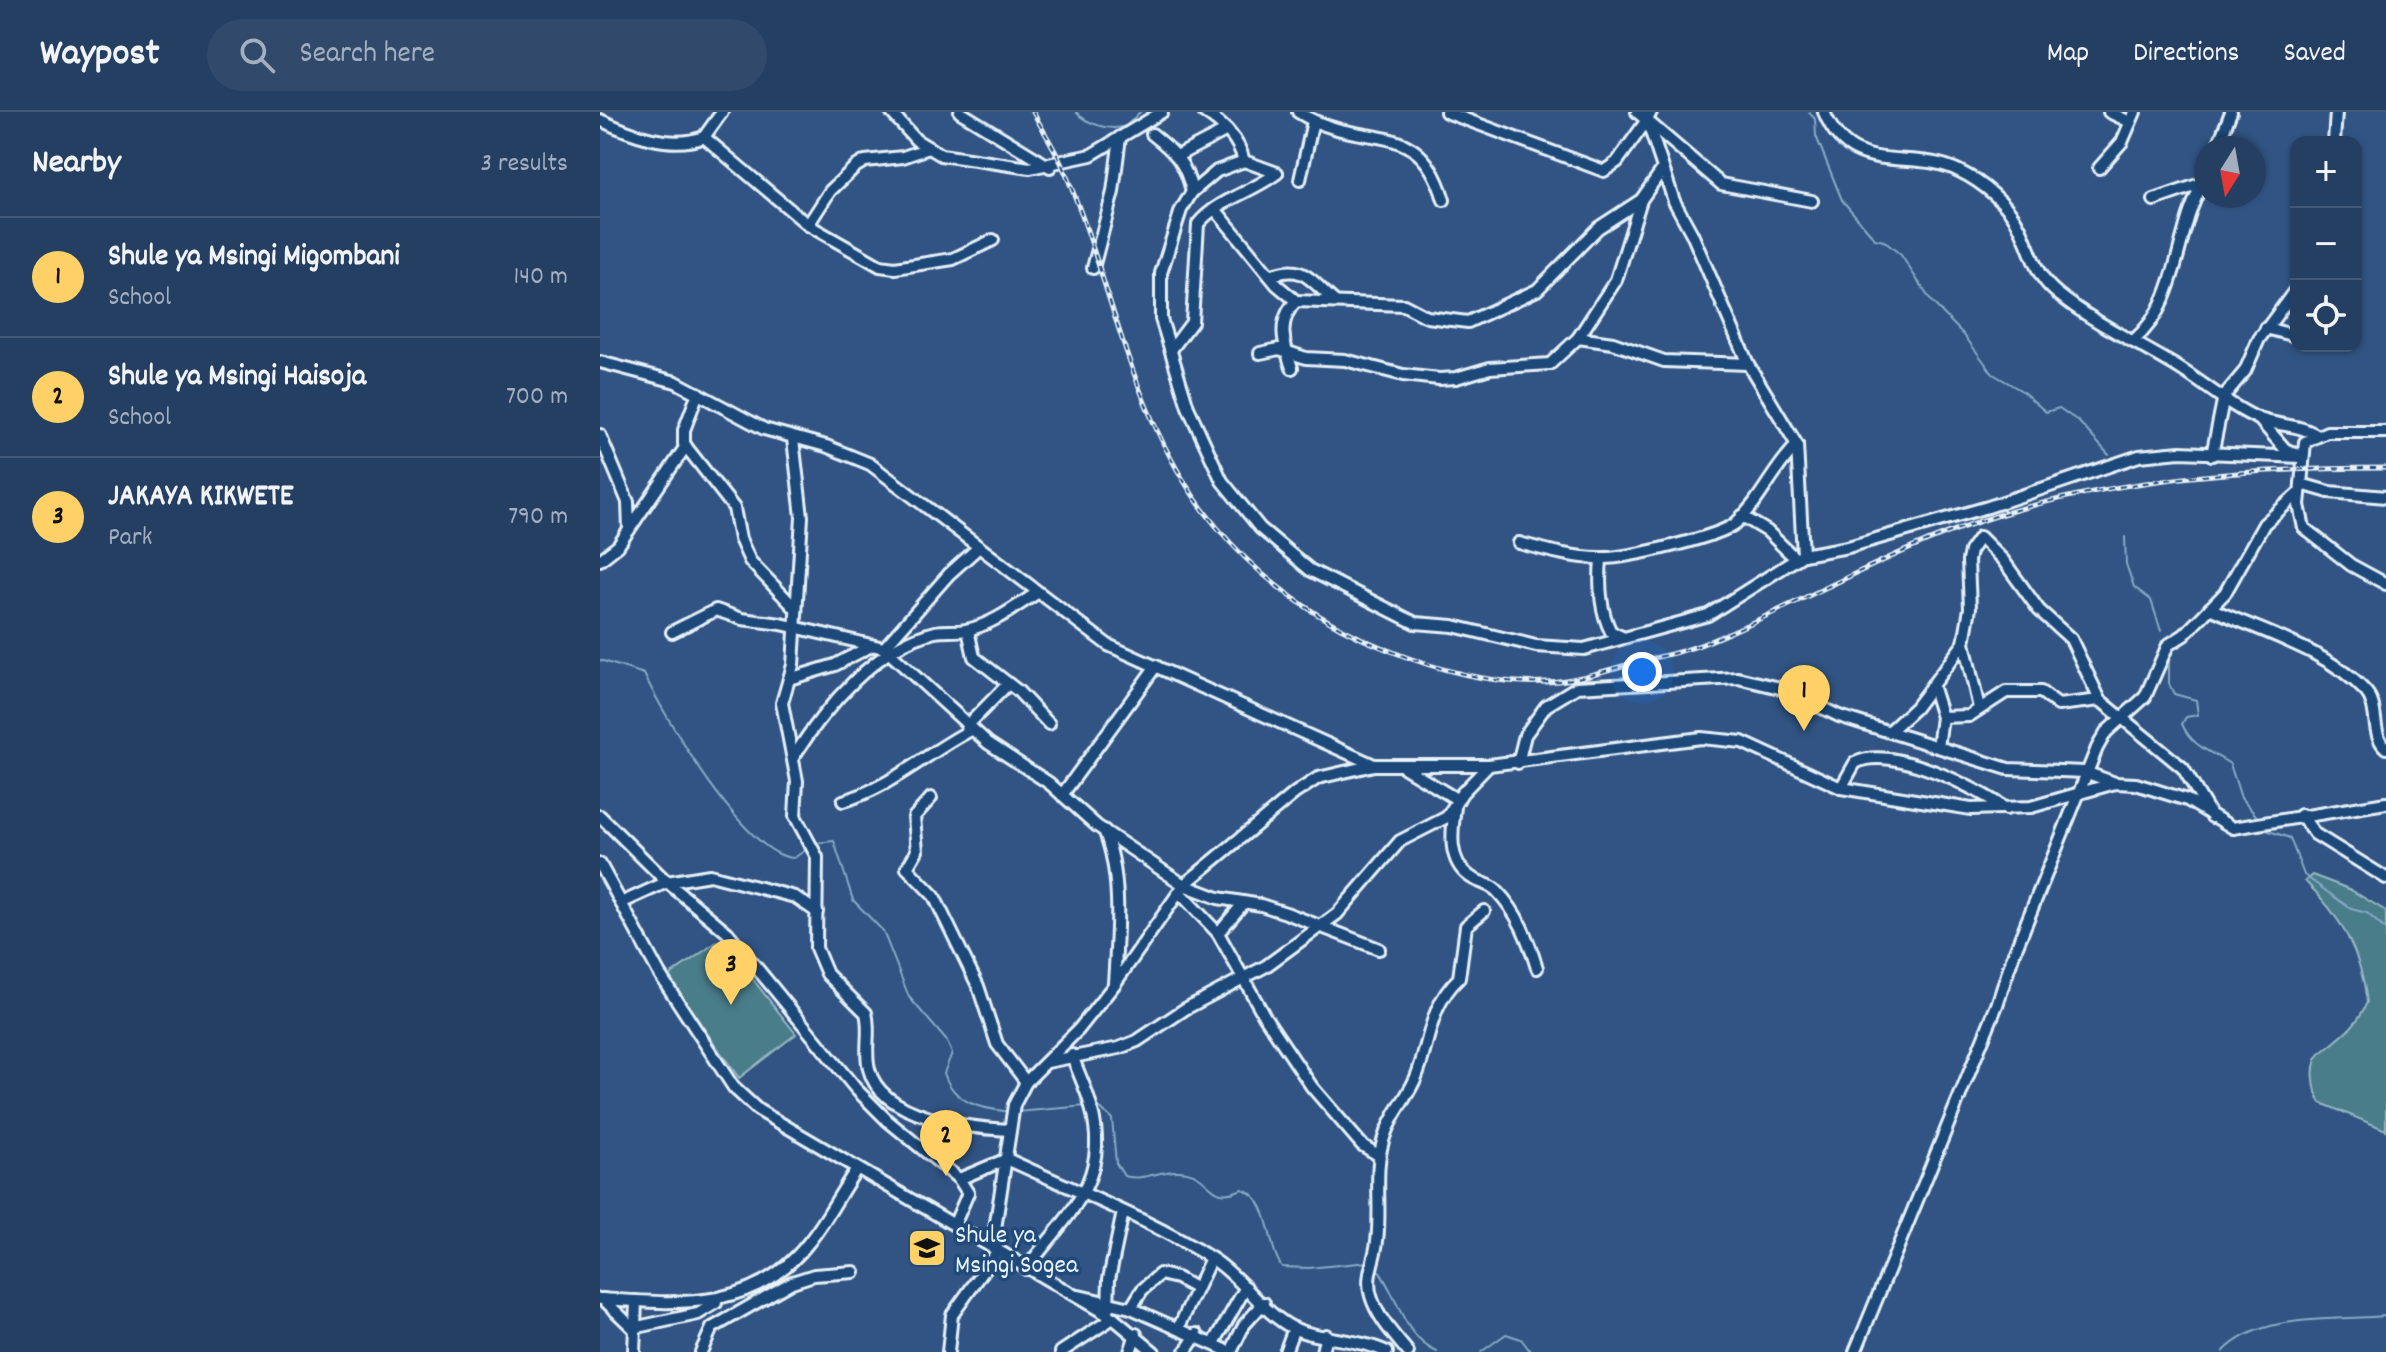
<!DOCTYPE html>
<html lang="en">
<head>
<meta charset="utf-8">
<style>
  :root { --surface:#253f63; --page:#314a6c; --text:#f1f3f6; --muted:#a3afbe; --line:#425878; --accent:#ffd166 }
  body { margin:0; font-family:Dekko,sans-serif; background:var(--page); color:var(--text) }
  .controls { position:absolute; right:24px; top:24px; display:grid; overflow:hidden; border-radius:16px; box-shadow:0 2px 6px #0004 }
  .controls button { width:72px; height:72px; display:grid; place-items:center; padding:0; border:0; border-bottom:2px solid var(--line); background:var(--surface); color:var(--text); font:40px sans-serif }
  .compass { position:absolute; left:1594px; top:24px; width:72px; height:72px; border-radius:50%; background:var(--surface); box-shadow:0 2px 6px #0004; rotate:191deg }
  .you { position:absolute; left:1042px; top:560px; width:28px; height:28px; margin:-20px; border:6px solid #fff; border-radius:50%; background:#1a73e8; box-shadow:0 0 0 12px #1a73e833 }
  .badge { display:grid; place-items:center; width:52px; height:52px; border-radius:50%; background:var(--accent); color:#111; font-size:26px; font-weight:700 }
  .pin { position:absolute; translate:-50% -66px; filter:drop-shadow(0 2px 4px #0008) }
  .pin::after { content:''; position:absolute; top:42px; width:28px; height:24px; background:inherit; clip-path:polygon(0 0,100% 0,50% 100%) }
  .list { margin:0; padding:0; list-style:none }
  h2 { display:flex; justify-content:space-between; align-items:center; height:104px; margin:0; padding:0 32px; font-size:34px }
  h2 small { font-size:26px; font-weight:400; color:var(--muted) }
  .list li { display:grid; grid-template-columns:52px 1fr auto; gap:24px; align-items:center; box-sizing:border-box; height:120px; padding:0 32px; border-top:2px solid var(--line) }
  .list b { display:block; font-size:30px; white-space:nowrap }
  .list p { margin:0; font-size:26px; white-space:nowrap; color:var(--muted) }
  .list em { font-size:26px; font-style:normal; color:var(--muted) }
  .icon { flex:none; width:44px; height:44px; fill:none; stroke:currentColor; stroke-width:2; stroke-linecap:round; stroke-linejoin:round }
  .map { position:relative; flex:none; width:1786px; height:1240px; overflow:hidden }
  header { display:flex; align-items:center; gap:48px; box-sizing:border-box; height:112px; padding:0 40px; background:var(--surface); border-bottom:2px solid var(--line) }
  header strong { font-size:38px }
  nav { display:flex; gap:44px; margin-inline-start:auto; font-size:28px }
  .search { width:560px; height:72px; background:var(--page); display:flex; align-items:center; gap:20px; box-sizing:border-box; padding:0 28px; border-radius:44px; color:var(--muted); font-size:30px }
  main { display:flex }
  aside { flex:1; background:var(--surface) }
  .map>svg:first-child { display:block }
</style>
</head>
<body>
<header>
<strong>Waypost</strong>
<div class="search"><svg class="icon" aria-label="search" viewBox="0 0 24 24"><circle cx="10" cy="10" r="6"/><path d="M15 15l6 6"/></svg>Search here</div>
<nav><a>Map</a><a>Directions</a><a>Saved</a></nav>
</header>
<main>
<aside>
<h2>Nearby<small>3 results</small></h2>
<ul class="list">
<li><span class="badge">1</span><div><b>Shule ya Msingi Migombani</b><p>School</p></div><em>140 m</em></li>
<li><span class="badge">2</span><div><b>Shule ya Msingi Haisoja</b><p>School</p></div><em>700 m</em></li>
<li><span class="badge">3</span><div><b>JAKAYA KIKWETE</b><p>Park</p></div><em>790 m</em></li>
</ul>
</aside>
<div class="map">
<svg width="1786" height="1240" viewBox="0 0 1786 1240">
  <rect width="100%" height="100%" fill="#315484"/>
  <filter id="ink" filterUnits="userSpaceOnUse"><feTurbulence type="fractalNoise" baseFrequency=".0125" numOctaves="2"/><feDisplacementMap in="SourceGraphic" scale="16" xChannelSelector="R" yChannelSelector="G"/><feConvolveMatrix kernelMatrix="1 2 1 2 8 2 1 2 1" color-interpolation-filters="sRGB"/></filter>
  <g filter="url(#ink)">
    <g fill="#497d8a" stroke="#98b7c1" stroke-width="2">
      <path d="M1712,763L1749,777L1786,799V1018L1721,991C1714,981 1709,952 1720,942C1739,926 1757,915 1767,890C1761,840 1741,804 1705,769Z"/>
      <path d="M121,827L196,922L139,966L67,865Z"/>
    </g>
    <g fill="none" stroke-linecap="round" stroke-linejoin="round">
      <g stroke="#87aac6" stroke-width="2">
        <path d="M476,0C485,11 511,20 525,14C530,11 536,4 540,0"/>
        <path d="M1209,0L1215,7L1216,24L1242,88L1275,127L1284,129L1301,143L1331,189L1364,223L1393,262L1422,279L1446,300L1459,296L1478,309L1509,343"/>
        <path d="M1525,425L1526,452L1534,475L1551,488L1561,519"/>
        <path d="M1569,542V572L1574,582L1596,588L1598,603L1586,605L1582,612C1592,635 1610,639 1630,652L1641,686L1659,707"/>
        <path d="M0,548L44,562C65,605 145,744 194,746L207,737"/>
        <path d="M1666,718L1690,726L1704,763L1751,797L1767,801L1786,818"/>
        <path d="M215,731L234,729L253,788L283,819L309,885L346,928L352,941L344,961C354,992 382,997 411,1000"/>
        <path d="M497,993L512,1007L516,1051L524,1064C545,1070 565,1055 587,1060C612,1065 609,1092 642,1077C672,1086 666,1133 682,1155L709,1156L768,1150"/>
        <path d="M417,1000L486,994"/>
        <path d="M776,1155C798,1182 802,1225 837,1240"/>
        <path d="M881,1240L906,1222L921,1227L931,1240"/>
        <path d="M1623,1240C1660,1200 1736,1209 1786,1204"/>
      </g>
      <defs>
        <g id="minor">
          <path d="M291,0L316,28L341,43L430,56L491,43L562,0"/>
          <path d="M360,0L450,55"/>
          <path d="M604,0C624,13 638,26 644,49L677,61"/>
          <path d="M698,0C765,42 818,0 844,88"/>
          <path d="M846,0L1004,59L1017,50L1047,8"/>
          <path d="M1037,0L1121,72L1212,89"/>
          <path d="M1051,0L1047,8L1074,89L1092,122L1148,252L1197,333L1203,443"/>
          <path d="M1224,0C1252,69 1310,34 1359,59C1382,70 1409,92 1420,116C1433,142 1434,163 1458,182C1496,213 1541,232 1582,258C1606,273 1634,297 1659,307C1677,314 1699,312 1716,323"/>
          <path d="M1509,0L1530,10"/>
          <path d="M0,8C30,22 71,38 104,25L122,0"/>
          <path d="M552,22C575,40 586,51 592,80"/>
          <path d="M104,25L208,113L280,154L295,156L353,147L393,128"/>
          <path d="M1734,30L1736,0"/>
          <path d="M1617,36L1631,0"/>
          <path d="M579,43L627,18"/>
          <path d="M644,49L617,59L592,80L581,98L561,161V207L588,295L622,369L660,416L710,458L815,511L853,514L936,534L984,537L1108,503L1203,443L1248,435L1388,395L1539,344L1580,340L1701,345"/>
          <path d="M1499,56L1522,30L1535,0"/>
          <path d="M700,68L713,9"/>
          <path d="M1554,88L1603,71"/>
          <path d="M615,97L677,173L696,189"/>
          <path d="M208,113L230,79L255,55L265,49L303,45L329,36"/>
          <path d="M493,156L513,80L520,25"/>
          <path d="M670,164C704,151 710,168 734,189"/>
          <path d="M1666,216L1696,224"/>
          <path d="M978,226L1013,231L1064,249L1148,252"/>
          <path d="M1533,229C1569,199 1574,153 1587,110C1591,94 1599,79 1606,63"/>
          <path d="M571,238L592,210L598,112C617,88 653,80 677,61"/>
          <path d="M660,241L679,237L706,246L745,248L803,263L839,267L856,266L890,256L950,252L978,226L1016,168L1041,88L1062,58"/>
          <path d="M0,250L76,270L164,317L226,334L270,352L508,533L772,652"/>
          <path d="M692,256C684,232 676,210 696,189L804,193L827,205L868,210L937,178L998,116L1041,88"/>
          <path d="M98,281L84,318V332L134,396L140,427L150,449L195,496"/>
          <path d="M1659,307L1685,337L1696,342"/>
          <path d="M1786,320H1727L1705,330L1699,393L1704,416L1751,453L1786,472"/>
          <path d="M0,323L28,390L29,418"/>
          <path d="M193,327L202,405L193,553L182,591L197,669L195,704L217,745L216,836L227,862L266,901C271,919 264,938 269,957C281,1007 369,1016 410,1018"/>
          <path d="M1612,343L1624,284L1645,259L1659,227L1696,177"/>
          <path d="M1701,372L1729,380L1786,385"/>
          <path d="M1142,404L1167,419L1196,447"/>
          <path d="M919,431C945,438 977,447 1004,446C1028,446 1119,425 1136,411C1161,389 1173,356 1197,333"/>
          <path d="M1001,447C999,470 1000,499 1011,520L1022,525"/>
          <path d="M0,448L18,434L86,334"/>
          <path d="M1610,496C1661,520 1727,537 1766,580C1780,596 1770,622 1786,636"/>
          <path d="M368,518L374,545L418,579L449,612"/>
          <path d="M72,520L116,498L142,507L181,512L284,536L388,631L449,671L497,714L584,773L618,786L661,793L686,801L779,837"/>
          <path d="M284,536L349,462L379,435"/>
          <path d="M189,567L235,553L271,534"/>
          <path d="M1332,573L1342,605L1338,635"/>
          <path d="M1379,596L1364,531L1370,496L1368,449L1370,439L1380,425L1403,448L1439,498L1471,527L1500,588L1583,656L1612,705"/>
          <path d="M1342,605L1369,604L1406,580H1441L1458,593L1500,588"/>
          <path d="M367,614L408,572"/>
          <path d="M1291,618L1315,596L1364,531"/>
          <path d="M194,644C225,596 276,534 335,520C345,518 356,520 366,518C392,513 415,495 437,481"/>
          <path d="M918,651L925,623L946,594L977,575L1138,566L1180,576L1239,604L1408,657L1485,660L1515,671"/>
          <path d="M805,656L858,688"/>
          <path d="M1241,676L1255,651C1291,632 1375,675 1406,697"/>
          <path d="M462,683L556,554"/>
          <path d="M331,686L314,705L317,739L307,756L334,784L378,874L397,932L426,970"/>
          <path d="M243,689C290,676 328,640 371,618"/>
          <path d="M855,695C852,718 847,748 869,764C878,771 889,771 897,779C918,801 928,827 937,856"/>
          <path d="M1701,703L1715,722L1786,766"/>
          <path d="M0,704L67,770L128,821L256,977L288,1009L359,1067L368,1081L355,1111"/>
          <path d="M504,718C523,765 517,822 514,871"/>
          <path d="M0,752L59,861L134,976L158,998L513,1206L554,1240"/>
          <path d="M579,780L618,821L665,905L712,975L762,1033L778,1043"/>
          <path d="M21,791L67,770L110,763L195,785L217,800"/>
          <path d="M618,821L643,792"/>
          <path d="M447,950L519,936L537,929L585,897L666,854L737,802L800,729L847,705L862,681L889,653"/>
          <path d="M359,1067L407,1047C477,1080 550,1107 614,1148C643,1167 663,1201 693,1216C718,1228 757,1226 787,1240"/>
          <path d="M426,1157C466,1104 512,1068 491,995C487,978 478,961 472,943"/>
          <path d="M479,1184L531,1196L630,1240"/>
          <path d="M0,1187C79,1192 155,1200 209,1130C227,1108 240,1081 256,1058"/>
          <path d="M3,1187L33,1216L98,1202L116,1191"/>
          <path d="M508,1196L509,1167L523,1100"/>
          <path d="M531,1196L542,1178L560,1162L577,1166L595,1176"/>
          <path d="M579,1215L611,1146"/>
          <path d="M614,1231L646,1175"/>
          <path d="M34,1240L36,1189"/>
          <path d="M101,1240L112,1216L192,1170L214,1163L254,1160"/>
          <path d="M348,1240L352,1203L397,1140L395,1117L414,993L426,970L479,917L514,873L584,773L695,681L718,666L774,653H889L1101,626L1142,630L1241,676L1371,697L1431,695L1515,671L1536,672L1587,688L1633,716L1786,691"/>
          <path d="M461,1240L513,1206"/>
          <path d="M530,1240L536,1222"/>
          <path d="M585,1240L597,1222"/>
          <path d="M631,1240L644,1213L664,1191"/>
          <path d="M685,1240L694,1216"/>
          <path d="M722,1240L726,1223"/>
          <path d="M808,1240C794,1223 777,1205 771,1184C765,1164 775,1149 777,1129C782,1092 772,1056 786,1020C794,999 811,981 818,960C830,926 831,892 859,866L866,814L884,799"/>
          <path d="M1255,1240L1397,893L1413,844L1497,636L1506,620L1545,585L1568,533L1584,523L1625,481L1664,412L1700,380"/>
        </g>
      </defs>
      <use href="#minor" stroke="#e8f1f8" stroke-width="16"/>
      <use href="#minor" stroke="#1f4a7a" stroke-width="10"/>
      <defs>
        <path id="rail" d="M433,0C442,17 454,35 462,53C514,172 530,311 616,414C661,469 722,512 788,538C837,558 894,573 947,570C975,569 1003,559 1030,552C1055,545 1082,541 1105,531C1203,491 1294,436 1396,404C1522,365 1654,356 1786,356"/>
      </defs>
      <use href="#rail" stroke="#e8f1f8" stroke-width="5"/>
      <use href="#rail" stroke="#1f4a7a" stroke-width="2" stroke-dasharray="6" stroke-linecap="butt"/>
    </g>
  </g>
  <defs>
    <symbol id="school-square" viewBox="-11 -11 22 22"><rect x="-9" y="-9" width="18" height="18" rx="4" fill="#ffd166" stroke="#1f4a7a"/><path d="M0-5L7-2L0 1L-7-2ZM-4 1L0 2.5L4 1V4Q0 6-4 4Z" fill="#111"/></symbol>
  </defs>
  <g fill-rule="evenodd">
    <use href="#school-square" x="305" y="1114" width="44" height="44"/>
  </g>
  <g text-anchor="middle" stroke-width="7" stroke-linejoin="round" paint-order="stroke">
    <g font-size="26" fill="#e8f1f8" stroke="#1f4a7a" text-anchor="start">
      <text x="355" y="1130">Shule ya<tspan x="355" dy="30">Msingi Sogea</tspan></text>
    </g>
  </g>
</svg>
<div class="controls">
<button>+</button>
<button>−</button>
<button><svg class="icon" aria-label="locate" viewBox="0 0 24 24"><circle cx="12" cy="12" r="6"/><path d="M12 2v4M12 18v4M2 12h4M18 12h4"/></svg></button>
</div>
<svg class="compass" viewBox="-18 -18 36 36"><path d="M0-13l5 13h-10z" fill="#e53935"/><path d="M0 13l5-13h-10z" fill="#a3afbe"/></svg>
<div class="you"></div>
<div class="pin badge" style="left:1204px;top:619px">1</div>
<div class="pin badge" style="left:346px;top:1064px">2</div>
<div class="pin badge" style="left:131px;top:893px">3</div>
</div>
</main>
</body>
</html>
